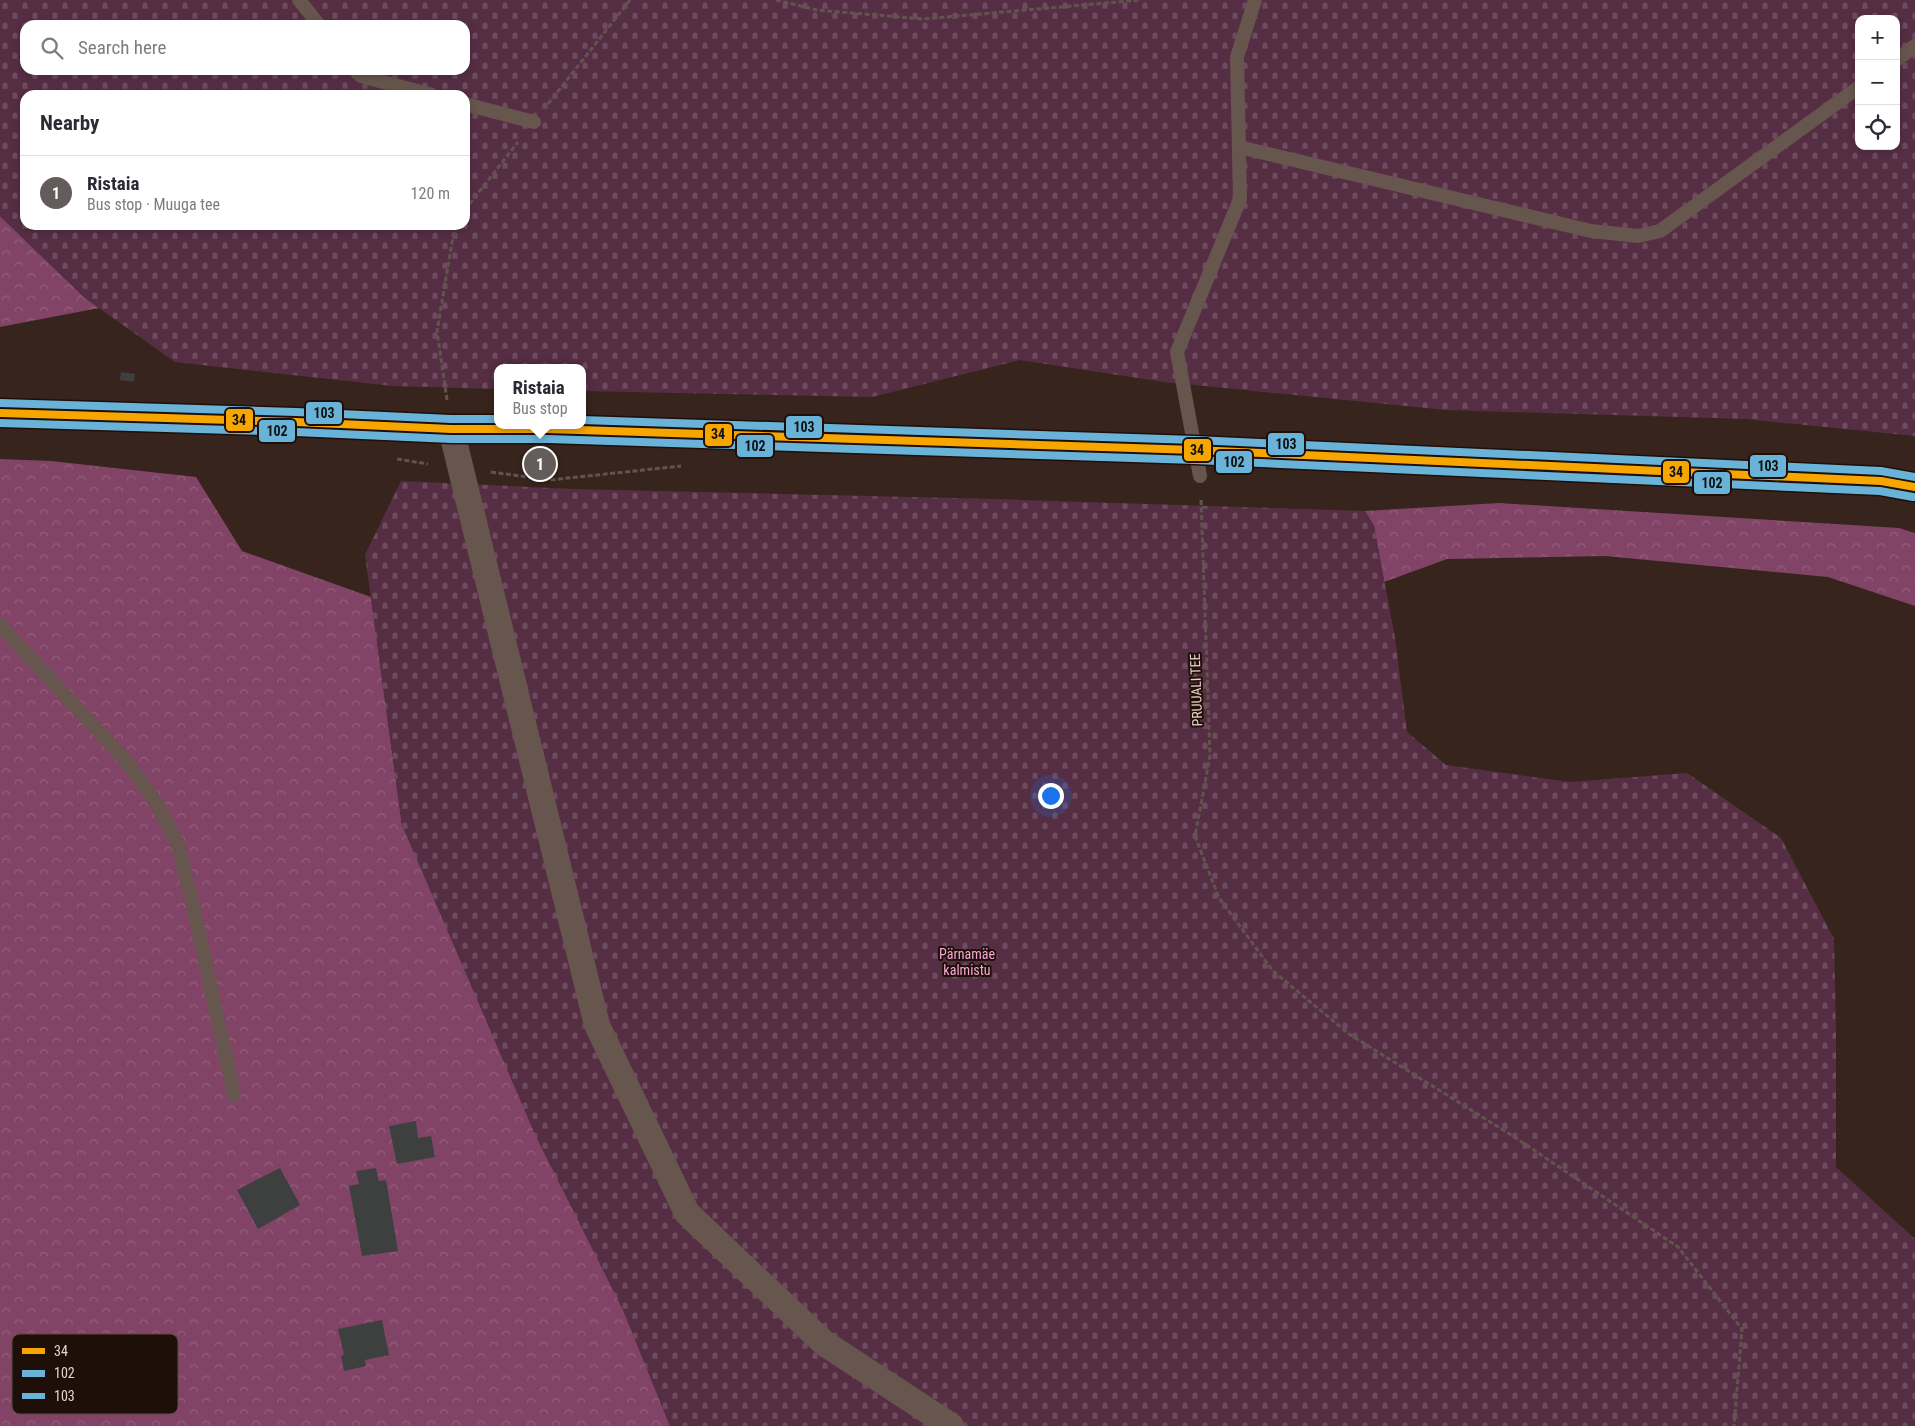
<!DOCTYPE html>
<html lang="en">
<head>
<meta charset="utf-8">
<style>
  :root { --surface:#fff; --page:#f2f2f3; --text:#2b2b33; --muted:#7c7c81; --line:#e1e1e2; --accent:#645b5b }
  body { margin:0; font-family:"Roboto Condensed",sans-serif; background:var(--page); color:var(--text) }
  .controls { position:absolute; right:15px; top:15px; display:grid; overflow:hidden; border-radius:10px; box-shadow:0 2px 8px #0003 }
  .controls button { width:45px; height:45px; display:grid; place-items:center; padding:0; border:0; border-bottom:1px solid var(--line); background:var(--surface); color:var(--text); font:25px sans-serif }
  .you { position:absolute; left:1050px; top:795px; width:18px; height:18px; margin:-12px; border:4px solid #fff; border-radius:50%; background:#1a73e8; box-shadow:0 0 0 8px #1a73e833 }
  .badge { display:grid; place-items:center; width:32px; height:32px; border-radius:50%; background:var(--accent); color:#fff; font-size:16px; font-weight:700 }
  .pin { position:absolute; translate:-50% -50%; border:2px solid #fff; box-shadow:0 1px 5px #0006 }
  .popup { position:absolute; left:494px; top:364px; width:92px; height:65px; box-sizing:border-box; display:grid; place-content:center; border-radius:10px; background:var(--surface); filter:drop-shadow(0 1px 4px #0005); font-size:16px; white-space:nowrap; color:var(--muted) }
  .popup b { font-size:19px; color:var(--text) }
  .popup::after { content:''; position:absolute; left:50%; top:100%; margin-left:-10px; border:10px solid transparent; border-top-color:var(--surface) }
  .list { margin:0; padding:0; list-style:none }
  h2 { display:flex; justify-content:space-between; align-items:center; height:65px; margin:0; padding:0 20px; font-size:21px }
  h2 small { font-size:16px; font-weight:400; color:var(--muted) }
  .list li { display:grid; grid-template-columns:32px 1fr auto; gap:15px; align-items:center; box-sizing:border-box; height:75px; padding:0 20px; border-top:1px solid var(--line) }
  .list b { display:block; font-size:19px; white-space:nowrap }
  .list p { margin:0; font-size:16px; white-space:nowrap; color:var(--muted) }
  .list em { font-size:16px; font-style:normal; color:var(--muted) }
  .icon { flex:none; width:28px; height:28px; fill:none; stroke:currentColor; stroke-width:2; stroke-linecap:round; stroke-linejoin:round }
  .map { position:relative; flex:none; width:1915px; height:1426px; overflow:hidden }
  .search { position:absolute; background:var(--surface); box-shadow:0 2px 8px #0003; left:20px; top:20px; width:450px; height:55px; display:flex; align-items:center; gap:12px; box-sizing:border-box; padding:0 18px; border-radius:15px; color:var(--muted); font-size:19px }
  .panel { position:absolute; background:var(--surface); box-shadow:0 2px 8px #0003; left:20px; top:90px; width:450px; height:140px; border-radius:15px }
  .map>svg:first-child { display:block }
</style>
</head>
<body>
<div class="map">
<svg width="1915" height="1426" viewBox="0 0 1915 1426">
  <defs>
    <pattern id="forest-crowns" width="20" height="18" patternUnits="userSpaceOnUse" patternTransform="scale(1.25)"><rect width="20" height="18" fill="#814467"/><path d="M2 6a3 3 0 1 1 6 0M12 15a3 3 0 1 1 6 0" fill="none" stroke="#935e7b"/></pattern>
    <pattern id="cemetery-stones" width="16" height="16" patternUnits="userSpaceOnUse" patternTransform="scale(1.25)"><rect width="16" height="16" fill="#562e44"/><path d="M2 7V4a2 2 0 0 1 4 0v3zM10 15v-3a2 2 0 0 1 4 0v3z" fill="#6e4b5e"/></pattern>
  </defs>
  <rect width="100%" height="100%" fill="#37251d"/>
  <g fill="url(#forest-crowns)">
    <path d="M0,216L85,298L99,308L0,327Z"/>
    <path d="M0,459L51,461L196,477L242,551L371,597L402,825L624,1312L670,1426H0Z"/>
    <path d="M1499,503L1899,528L1915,533V606L1828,577L1605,556L1447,559L1384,582L1374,526L1365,511Z"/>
  </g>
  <g fill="url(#cemetery-stones)" fill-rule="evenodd">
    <path d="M0,0H1915V436L1745,419L1446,410L1164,382L1020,360L872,397L583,391L582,368H498L497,389L393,386L175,362L85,298L0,216ZM1859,19H1896V146H1859ZM25,25H465V70H25ZM25,95H465V225H25Z"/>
    <path d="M401,481L572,489L993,499L1365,511L1374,526L1395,638L1407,732L1446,765L1570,782L1687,773L1781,838L1834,939L1836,1033V1167L1915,1239V1426H670L624,1312L536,1137L402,825L365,555Z"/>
  </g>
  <g fill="#3e403f">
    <path d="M121,372L135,374L134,382L120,380Z"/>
    <rect x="529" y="467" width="20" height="9"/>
    <path d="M416,1121L418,1138L431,1136L435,1157L397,1164L389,1126Z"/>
    <path d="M280,1168L300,1205L258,1229L237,1190Z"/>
    <path d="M376,1168L379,1181L386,1180L398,1251L362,1256L349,1186L359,1184L356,1171Z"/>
    <path d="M382,1320L389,1355L365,1360L366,1366L344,1371L341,1356L344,1355L338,1329Z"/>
  </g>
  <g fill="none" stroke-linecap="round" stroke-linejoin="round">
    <g stroke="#62544d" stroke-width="3" stroke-dasharray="5 2.5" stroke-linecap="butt">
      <path d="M776,0L817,10L923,19L1141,0"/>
      <path d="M548,104L630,0"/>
      <path d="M465,210L518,142"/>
      <path d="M447,400L437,331L455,225"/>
      <path d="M397,459L428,464"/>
      <path d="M491,472L550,480L681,466"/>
      <path d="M1201,500L1210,756L1195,836L1219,898L1273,971L1349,1034L1516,1138L1678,1247L1742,1329L1734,1426"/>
    </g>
    <g stroke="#67564d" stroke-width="14">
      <path d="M299,0L319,25"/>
      <path d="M1896,60L1915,46"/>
      <path d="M355,70L361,76L432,95"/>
      <path d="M465,104L534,122"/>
      <path d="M1239,147L1591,231L1638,236L1660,231L1859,87"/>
      <path d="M1200,476L1177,352L1240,199L1237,57L1255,0"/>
      <path d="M0,625L125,760L156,802L178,845L192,901L234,1095"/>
    </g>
    <path stroke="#67564d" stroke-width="26" d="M451,429L597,1025L687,1213L824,1343L951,1426"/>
    <path stroke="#6a554d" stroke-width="28" d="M0,413L296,422L451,429H548L1195,450L1881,481L1915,487"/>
    <defs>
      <path id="bus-1" d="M0,413L296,422L451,429H548L1195,450L1881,481L1915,487"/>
      <path id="bus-2" d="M0,423L296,432L451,439H548L1195,460L1880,491L1913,497"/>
      <g id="bus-3">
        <path d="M0,403L296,412L451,419H498"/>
        <path d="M582,420L1195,440L1881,471L1915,477"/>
      </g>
    </defs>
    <use href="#bus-1" stroke="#1e0f09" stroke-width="11"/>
    <use href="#bus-2" stroke="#1e0f09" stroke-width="11"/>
    <use href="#bus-3" stroke="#1e0f09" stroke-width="11"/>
    <use href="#bus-1" stroke="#f7a600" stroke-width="8"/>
    <use href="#bus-2" stroke="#69b3d9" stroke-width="8"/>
    <use href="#bus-3" stroke="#69b3d9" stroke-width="8"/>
  </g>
  <g text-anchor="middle" stroke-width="4" stroke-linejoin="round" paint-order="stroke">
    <g font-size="14" fill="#e8d2c8" stroke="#1e0f09">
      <text transform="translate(1196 690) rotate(-92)" y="5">PRUUALI TEE</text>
    </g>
    <g font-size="14" fill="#f7a8d5" stroke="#1e0f09">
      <text x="967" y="959">Pärnamäe<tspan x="967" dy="16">kalmistu</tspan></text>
    </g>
  </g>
  <rect x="12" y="1334" width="166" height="80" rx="8" fill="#1e0f09" stroke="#5b4a42" stroke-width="1"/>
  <rect x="22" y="1348" width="23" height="6" fill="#f7a600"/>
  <rect x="22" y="1370" width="23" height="7" fill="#69b3d9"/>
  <rect x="22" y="1393" width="23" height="6" fill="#69b3d9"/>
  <g font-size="14" fill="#e8d2c8">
    <text x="54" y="1356">34</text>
    <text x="54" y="1378">102</text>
    <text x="54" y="1401">103</text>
  </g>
  <g stroke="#1e0f09" stroke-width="2">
    <rect x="305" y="401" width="38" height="24" rx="5" fill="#69b3d9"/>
    <rect x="225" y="408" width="29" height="24" rx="5" fill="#f7a600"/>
    <rect x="785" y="415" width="38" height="24" rx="5" fill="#69b3d9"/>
    <rect x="258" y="419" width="38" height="24" rx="5" fill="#69b3d9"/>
    <rect x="704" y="423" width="29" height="24" rx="5" fill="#f7a600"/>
    <rect x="1267" y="432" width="38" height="24" rx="5" fill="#69b3d9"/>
    <rect x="736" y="434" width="38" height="24" rx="5" fill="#69b3d9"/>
    <rect x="1183" y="438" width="29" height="24" rx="5" fill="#f7a600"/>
    <rect x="1215" y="450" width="38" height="24" rx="5" fill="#69b3d9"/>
    <rect x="1749" y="454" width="38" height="24" rx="5" fill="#69b3d9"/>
    <rect x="1662" y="460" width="28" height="24" rx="5" fill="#f7a600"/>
    <rect x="1693" y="471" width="38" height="24" rx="5" fill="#69b3d9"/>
  </g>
  <g font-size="14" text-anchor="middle" font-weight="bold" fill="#111">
    <text x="324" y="418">103</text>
    <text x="239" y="425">34</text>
    <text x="804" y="432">103</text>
    <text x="277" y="436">102</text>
    <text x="718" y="439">34</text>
    <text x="1286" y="449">103</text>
    <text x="755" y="451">102</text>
    <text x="1197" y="455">34</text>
    <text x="1234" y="467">102</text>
    <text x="1768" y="471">103</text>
    <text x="1676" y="477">34</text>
    <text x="1712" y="488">102</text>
  </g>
</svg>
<div class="controls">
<button>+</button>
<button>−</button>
<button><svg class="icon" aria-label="locate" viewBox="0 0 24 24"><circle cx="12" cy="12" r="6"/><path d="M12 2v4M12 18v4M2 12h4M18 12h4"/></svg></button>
</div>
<div class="you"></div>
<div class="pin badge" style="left:540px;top:464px">1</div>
<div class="popup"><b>Ristaia</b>Bus stop</div>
<div class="search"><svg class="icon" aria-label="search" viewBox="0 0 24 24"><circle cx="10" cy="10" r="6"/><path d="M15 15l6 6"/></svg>Search here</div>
<section class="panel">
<h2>Nearby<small></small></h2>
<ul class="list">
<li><span class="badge">1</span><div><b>Ristaia</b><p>Bus stop · Muuga tee</p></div><em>120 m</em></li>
</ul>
</section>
</div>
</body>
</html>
